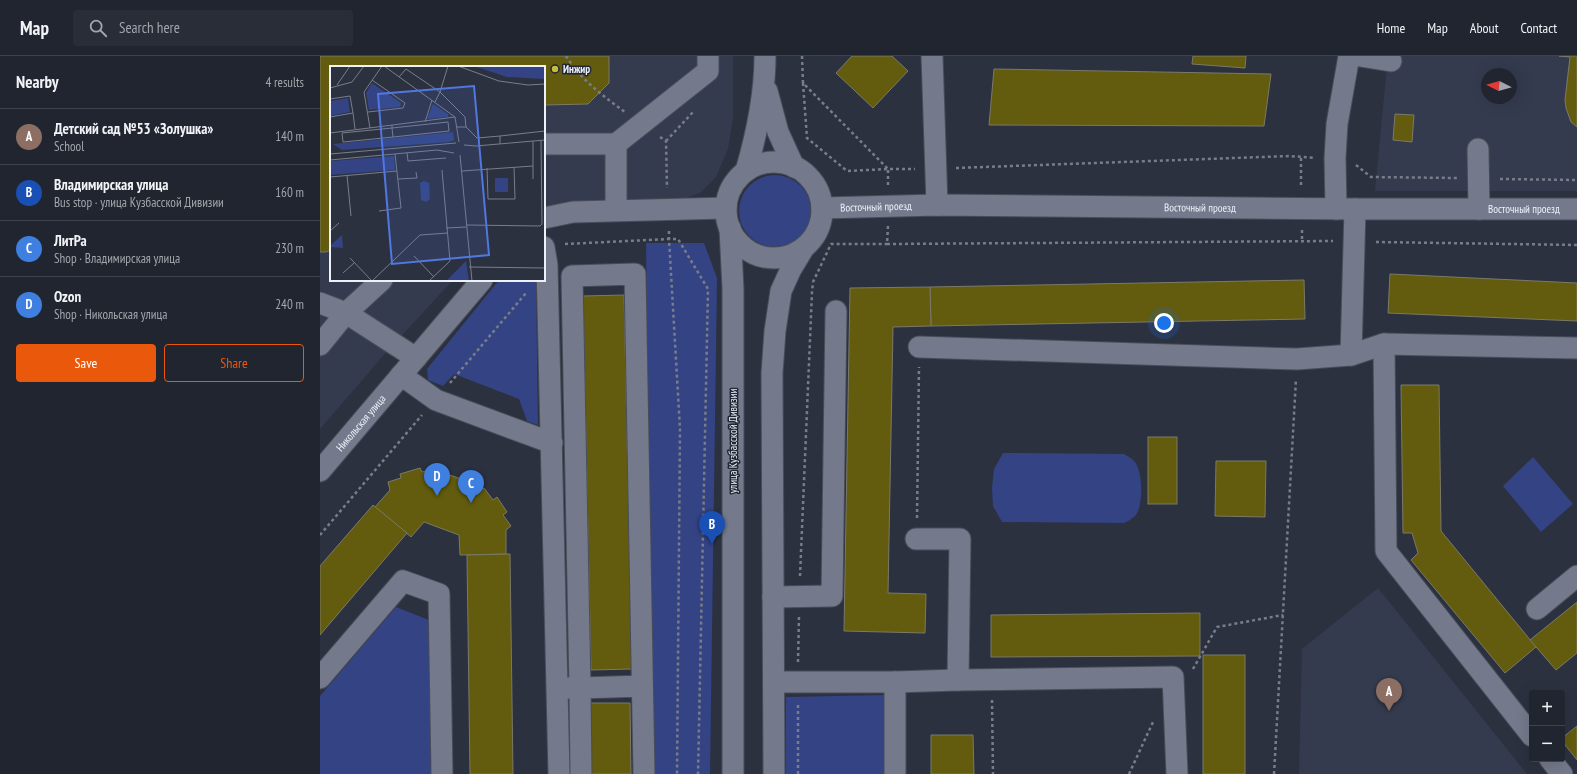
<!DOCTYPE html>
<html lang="en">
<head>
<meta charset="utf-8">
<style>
  :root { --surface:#212530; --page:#292d38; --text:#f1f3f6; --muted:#a2a5ab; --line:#3e424c; --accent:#ea580c }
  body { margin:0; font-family:"PT Sans Narrow",sans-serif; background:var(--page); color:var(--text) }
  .controls { position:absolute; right:12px; bottom:12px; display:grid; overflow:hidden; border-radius:4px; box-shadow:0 4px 16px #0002 }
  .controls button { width:36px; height:36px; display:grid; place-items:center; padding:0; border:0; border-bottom:1px solid var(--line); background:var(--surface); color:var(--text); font:20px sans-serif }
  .compass { position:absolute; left:1161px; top:12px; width:36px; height:36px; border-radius:50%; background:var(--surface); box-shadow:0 4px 16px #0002; rotate:275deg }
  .you { position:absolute; left:844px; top:267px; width:14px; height:14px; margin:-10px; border:3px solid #fff; border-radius:50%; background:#1a73e8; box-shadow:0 0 0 6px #1a73e833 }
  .badge { display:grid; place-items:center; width:26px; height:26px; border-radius:50%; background:var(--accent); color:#fff; font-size:13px; font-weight:700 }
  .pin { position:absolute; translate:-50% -33px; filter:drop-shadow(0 1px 2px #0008) }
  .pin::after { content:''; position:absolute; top:21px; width:14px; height:12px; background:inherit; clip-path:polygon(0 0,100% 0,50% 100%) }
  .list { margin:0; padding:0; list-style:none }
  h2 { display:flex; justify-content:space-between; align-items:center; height:52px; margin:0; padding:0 16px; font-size:17px }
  h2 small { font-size:13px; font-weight:400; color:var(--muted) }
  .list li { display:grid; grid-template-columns:26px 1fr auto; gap:12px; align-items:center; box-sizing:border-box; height:56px; padding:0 16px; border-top:1px solid var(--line) }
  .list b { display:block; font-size:15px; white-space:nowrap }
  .list p { margin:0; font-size:13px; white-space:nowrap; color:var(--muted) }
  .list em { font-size:13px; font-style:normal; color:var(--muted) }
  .actions { display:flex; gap:8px; padding:12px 16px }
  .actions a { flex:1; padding:9px 0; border:1px solid var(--accent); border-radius:4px; text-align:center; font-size:14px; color:var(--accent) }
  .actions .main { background:var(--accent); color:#fff }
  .icon { flex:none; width:22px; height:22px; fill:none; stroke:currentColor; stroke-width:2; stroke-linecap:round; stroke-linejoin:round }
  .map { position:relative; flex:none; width:1257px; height:718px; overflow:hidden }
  header { display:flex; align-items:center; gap:24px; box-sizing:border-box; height:56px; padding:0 20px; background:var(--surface); border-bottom:1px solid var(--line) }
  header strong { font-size:19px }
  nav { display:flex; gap:22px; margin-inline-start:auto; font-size:14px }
  .search { width:280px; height:36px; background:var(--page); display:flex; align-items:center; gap:10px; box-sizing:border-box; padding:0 14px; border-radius:4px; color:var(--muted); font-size:15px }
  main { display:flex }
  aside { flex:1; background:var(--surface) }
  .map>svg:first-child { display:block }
</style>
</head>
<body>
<header>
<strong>Map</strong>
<div class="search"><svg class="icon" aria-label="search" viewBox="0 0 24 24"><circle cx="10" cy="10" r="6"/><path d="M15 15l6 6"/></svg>Search here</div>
<nav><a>Home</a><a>Map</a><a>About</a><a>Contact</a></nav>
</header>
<main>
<aside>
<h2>Nearby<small>4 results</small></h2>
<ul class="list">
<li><span class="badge" style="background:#8d6e63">A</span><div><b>Детский сад №53 «Золушка»</b><p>School</p></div><em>140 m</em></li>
<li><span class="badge" style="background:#1a4fb4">B</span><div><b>Владимирская улица</b><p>Bus stop · улица Кузбасской Дивизии</p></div><em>160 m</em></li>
<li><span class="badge" style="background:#3f7fe0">C</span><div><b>ЛитРа</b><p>Shop · Владимирская улица</p></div><em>230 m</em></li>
<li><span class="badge" style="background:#3f7fe0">D</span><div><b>Ozon</b><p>Shop · Никольская улица</p></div><em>240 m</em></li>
</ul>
<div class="actions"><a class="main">Save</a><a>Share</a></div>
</aside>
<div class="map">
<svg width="1257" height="718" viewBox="0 0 1257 718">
  <rect width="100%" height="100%" fill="#2c3140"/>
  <g fill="#343b4f" fill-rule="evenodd">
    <path d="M0,0H413V62L408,93L396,121L380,137L358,145L224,151V11H11V224H133L62,301L0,373Z"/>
    <path d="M1068,0H1257V135H1055ZM1167,18H1191V42H1167Z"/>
    <path d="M1058,532L1207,718H979L982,593Z"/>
  </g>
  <g fill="#334383">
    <circle cx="455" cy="155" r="36"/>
    <path d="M326,187H384L397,222L390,718H333Z"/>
    <path d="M179,224H216L218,369L207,365L199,343L134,318L123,330L108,324L107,313Z"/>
    <path d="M683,397L804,398C807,400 812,402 814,405C823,414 824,450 815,460C812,463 808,465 804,467L682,466L673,450L672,432L674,413Z"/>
    <path d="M1213,401L1253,448L1221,476L1183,430Z"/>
    <path d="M76,551L109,564L111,718H0V640Z"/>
    <path d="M565,639V718H466V641Z"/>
  </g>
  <g fill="#635b0d" stroke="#7b7a67">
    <path d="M0,0H289V27L268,48L224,49V11H11V194L6,196H0Z"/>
    <path d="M532,0H572L588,15L553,52L516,17Z"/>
    <path d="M873,0H926L925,12L872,8Z"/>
    <path d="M1239,0H1257V71L1251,66L1246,52L1245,44L1250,1Z"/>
    <path d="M674,13L951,18L944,70L669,69Z"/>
    <path d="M1075,58L1094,59L1092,86L1073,84Z"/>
    <path d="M1070,218L1257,227V265L1068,257Z"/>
    <path d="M984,224L985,263L611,270L610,231Z"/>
    <path d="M610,231L611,270L573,271L568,537L606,538L605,577L524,575L530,232Z"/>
    <path d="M304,239L312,613L271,614L263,240Z"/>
    <path d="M1081,329H1119L1121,475L1216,591L1185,617L1091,504L1098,497L1092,477H1083Z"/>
    <rect x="828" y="381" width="29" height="67"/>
    <path d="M896,405H946L945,461L895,460Z"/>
    <path d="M100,412L102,416L114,413L116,421L128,425L130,419L149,426L147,431L158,436L164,432L173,444L177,441L187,456L183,459L191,470L186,474V498L140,499L139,479L104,466L91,481L55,451L70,434L68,426L81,422L80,418Z"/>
    <path d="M53,449L87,477L0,579V510Z"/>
    <path d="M190,498L193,718H150L147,499Z"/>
    <path d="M1257,546V597L1236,614L1210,584Z"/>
    <path d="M880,557V600L671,601V559Z"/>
    <rect x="883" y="599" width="42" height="119"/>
    <path d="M270,647H310L311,718H270Z"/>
    <path d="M1257,670V704L1242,685V682Z"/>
    <path d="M611,679H653L654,718H611Z"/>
  </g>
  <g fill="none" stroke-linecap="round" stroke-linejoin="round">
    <defs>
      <g id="minor">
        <path d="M612,0L617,149"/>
        <path d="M1040,0L1071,5"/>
        <path d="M447,35L458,76L474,111"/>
        <path d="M224,88H296"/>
        <path d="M1158,93L1159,153"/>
        <circle cx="454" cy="154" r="48"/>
        <path d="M426,115C437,77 445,40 445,0"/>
        <path id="s1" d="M502,152L617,149L1035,153H1257"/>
        <path d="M1016,153L1015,102L1017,68L1029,0"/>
        <path d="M296,154V88L388,15V0"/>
        <path d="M224,162L253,156L406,152"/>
        <path d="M410,172L413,233V718"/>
        <path d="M224,191L227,209L239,718"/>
        <path d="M62,224L26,257L96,302"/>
        <path d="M0,247L26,257L0,289"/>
        <path d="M1064,288L1066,495L1212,680"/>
        <path d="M599,291L977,303L1031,299L1064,288L1257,292"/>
        <path d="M1031,299L1035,153"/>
        <path d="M81,319L116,344L232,387"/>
        <path id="s2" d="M0,415L162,224"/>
        <path d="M596,483H640L638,624"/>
        <path d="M453,541L512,540L516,255"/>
        <path d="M1217,553L1257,520"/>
        <path d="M0,622L83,525L119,538L122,718"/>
        <path d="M454,626H575L638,624L853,621L857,718"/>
        <path d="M575,626V718"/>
        <path d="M322,630L260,632L252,220L315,218L324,718"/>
        <path d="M247,632H260L261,718"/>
        <path d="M1230,703L1242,718"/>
        <path d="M454,718L452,317L455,275L461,235L471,213L483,193"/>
      </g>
    </defs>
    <use href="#minor" stroke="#494d59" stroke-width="23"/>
    <g stroke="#797d8a" stroke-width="2.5" stroke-dasharray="3 3" stroke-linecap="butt">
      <path d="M246,0C260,23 283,40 305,56"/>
      <path d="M482,0L483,27L568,113"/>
      <path d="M483,27L487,82L527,115L568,113"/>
      <path d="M340,81L346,85L347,132"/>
      <path d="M346,85L374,55"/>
      <path d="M981,102V131"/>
      <path d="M1036,109L1051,121L1137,122"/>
      <path d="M636,112L970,100L995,102"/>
      <path d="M1180,123L1257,124"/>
      <path d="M568,129V113H595"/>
      <path d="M568,170L567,188L1013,185"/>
      <path d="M982,174V185"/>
      <path d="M349,175V183H358L388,233L378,718"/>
      <path d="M1056,186L1257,189"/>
      <path d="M245,188L349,183L360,373L357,718"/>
      <path d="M130,327L206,237"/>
      <path d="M597,462L599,311"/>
      <path d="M0,479L102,359"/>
      <path d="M480,520L492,236L493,226L511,188H567"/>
      <path d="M478,606L479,561"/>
      <path d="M873,613L897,571L963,559"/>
      <path d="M672,644L673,718"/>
      <path d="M478,718V647"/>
      <path d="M809,718L833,666"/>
      <path d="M954,718L976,323"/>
    </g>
    <use href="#minor" stroke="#747a8b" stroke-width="21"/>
  </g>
  <circle fill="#c8bb3b" stroke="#222735" stroke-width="1.5" cx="235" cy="13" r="4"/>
  <g text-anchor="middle" stroke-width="3" stroke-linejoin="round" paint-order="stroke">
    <g font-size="11" font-weight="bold" fill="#edf1fa" stroke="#222735" text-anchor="start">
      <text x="243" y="17">Инжир</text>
    </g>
    <g font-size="11" fill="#edf1fa" stroke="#222735">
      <text dy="4" stroke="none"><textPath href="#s1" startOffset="54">Восточный проезд</textPath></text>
      <text dy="4" stroke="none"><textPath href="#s1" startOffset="378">Восточный проезд</textPath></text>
      <text dy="4" stroke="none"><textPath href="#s1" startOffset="702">Восточный проезд</textPath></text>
      <text dy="4" stroke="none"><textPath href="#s2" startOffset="63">Никольская улица</textPath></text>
      <text transform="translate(413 385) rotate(-90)" y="4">улица Кузбасской Дивизии</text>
    </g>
  </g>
  <g transform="translate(10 10)">
    <rect width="215" height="215" fill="#2c3140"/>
    <path d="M144,0H215V13L177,11ZM42,17L71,37L70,41L39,44L36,27ZM18,32L20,46L0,50V35ZM103,38L118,48V51L97,53ZM123,66L124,74L119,76L12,84L3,78ZM64,90L65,104L0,109V95ZM165,112H178V126H165ZM94,115L99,117L100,133L96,136L91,134L90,117ZM12,169L13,182L0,181V180ZM136,195L139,215H116Z" fill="#334383"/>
    <path fill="none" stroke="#797e8a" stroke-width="1" d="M54,0L125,51L129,76M128,0L169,15L198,19L215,18M69,11L76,3L110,26L118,0M7,19L20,0M0,22L22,16L34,0M0,33L20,30L23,47M105,36L110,26L135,51L136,61M38,46L73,42L75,37L42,14M0,51L23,47L25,63M95,56L102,34M62,59V62L12,67L13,76L63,71L119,65L118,56L62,62L63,71M127,61H136L147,72L170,70M40,62L34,26L52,0M0,67L125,51M203,75V113M170,78V70L215,65M134,79L146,80L215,74M77,87L78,95L116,92M0,88L126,77M130,89L142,215M0,94L107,84L124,87M157,102L158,133H185L184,101M132,105L203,100M17,109L21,150M0,111L67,105M68,113L87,112L86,106M49,145L71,142L65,88M136,159L210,160L212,158L211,75M116,162L136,161M0,165L9,157M84,190L104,211M20,192L42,215M139,201L215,202M13,207L24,197M42,215L90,169L118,167M99,215L120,195L112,104"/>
    <path fill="#5177e0" fill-opacity="0.15" stroke="#5177e0" stroke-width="2" d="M144,20L159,189L62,198L48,28Z"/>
    <rect width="215" height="215" fill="none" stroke="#edf1fa" stroke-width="2"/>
  </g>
</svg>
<div class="controls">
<button>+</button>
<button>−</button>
</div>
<svg class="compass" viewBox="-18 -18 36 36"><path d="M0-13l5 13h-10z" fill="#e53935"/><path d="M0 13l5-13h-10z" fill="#a2a5ab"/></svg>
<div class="you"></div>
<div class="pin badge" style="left:1069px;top:655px;background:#8d6e63">A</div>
<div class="pin badge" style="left:392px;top:488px;background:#1a4fb4">B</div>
<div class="pin badge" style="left:151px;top:447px;background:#3f7fe0">C</div>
<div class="pin badge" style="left:117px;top:440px;background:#3f7fe0">D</div>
</div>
</main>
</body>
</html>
